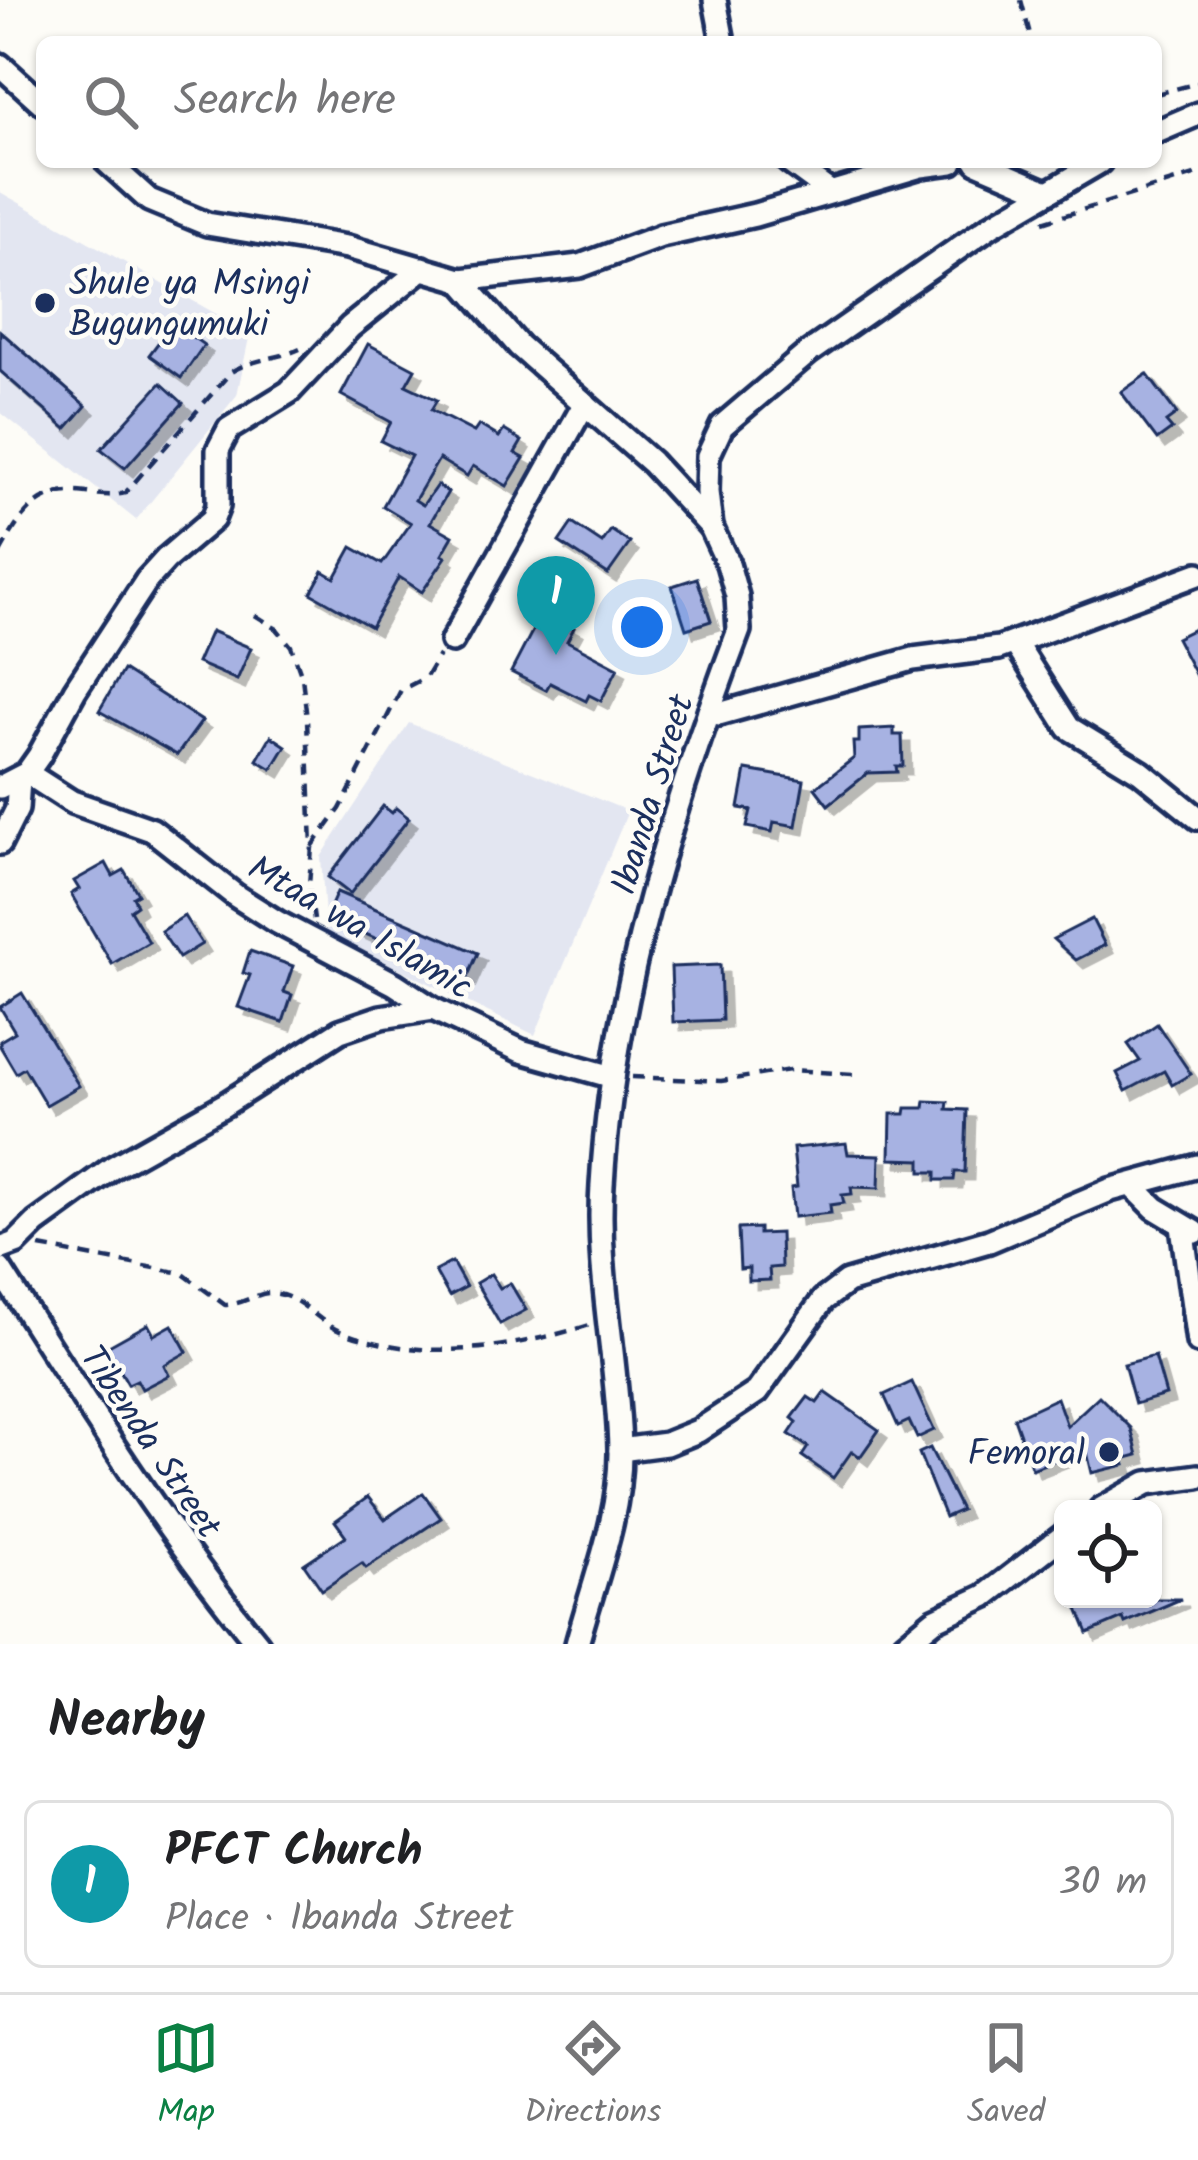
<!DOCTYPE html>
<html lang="en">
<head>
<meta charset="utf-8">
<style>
  :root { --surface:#fff; --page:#f6f6f6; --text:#202124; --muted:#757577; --line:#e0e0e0; --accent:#0b8043 }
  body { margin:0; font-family:Kalam,sans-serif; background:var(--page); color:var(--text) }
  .controls { position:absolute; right:36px; bottom:36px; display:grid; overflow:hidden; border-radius:18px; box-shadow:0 3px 9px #0004 }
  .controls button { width:108px; height:108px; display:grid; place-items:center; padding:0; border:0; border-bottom:3px solid var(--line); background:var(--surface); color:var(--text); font:60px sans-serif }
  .you { position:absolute; left:642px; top:627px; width:42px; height:42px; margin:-30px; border:9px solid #fff; border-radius:50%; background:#1a73e8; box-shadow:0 0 0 18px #1a73e833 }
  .badge { display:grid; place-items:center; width:78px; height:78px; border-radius:50%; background:var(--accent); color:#fff; font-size:39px; font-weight:700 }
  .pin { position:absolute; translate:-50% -99px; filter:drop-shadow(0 3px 6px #0008) }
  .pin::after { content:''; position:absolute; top:63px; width:42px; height:36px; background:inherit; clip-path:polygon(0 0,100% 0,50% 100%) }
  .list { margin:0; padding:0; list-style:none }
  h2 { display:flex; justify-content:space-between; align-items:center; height:156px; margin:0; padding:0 48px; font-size:51px }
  h2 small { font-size:39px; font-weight:400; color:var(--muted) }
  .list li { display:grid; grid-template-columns:78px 1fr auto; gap:36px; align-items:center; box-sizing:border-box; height:168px; margin:0 24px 24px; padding:0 24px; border:3px solid var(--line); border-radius:18px }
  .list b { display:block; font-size:45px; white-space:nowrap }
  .list p { margin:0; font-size:39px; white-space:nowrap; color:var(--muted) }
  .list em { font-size:39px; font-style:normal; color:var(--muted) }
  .icon { flex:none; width:66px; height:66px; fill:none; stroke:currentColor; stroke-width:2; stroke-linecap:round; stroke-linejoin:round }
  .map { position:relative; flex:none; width:1198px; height:1644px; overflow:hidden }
  .search { position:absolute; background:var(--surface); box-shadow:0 3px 9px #0004; left:36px; right:36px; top:36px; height:132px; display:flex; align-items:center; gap:30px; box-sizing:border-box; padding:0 42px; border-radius:18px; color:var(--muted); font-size:45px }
  .sheet { height:348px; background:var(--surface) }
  nav { display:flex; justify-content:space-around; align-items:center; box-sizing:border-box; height:168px; border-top:3px solid var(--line); background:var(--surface); font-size:33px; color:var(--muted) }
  nav a { display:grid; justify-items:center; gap:6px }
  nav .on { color:var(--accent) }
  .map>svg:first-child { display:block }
</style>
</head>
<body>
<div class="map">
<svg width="1198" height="1644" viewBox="0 0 1198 1644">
  <defs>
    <filter id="shadow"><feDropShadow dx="8" dy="8" stdDeviation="0" flood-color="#0004"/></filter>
  </defs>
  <rect width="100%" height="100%" fill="#fdfcf7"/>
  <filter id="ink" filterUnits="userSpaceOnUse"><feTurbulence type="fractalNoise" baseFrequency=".00833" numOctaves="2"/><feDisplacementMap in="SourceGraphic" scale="24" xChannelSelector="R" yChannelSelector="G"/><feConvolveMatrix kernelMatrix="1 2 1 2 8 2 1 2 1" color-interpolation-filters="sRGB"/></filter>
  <g filter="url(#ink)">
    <g fill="#e3e6f1">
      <path d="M0,192L250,333L237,395L136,520L0,412Z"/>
      <path d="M409,723L628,811L535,1035L326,933L321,857Z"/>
    </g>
    <g fill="#a7b2e2" stroke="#1b2f5e" stroke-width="3" filter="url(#shadow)">
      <path d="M173,323L204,345L181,378L149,355Z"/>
      <path d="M0,331L86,406L66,429L0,371Z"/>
      <path d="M368,344L415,369L406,385L437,400L431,410L474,432L479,425L499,437L504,430L522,441L515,453L524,458L507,486L473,466L467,476L439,459L415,500L423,505L437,485L448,492L430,523L453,536L442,555L446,557L422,592L399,577L371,627L311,593L323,571L335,578L352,547L382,564L411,523L383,506L411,456L381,441L391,422L341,395Z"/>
      <path d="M1147,374L1177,414L1166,422L1172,429L1157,440L1121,392Z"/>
      <path d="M161,383L183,403L125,468L101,449Z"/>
      <path d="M572,523L602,543L611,530L630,543L608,574L559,542Z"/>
      <path d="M556,571L580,582L570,602L546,590Z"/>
      <path d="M697,578L711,621L686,629L672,586Z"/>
      <path d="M549,615L574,628L567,641L618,668L601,701L589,695L586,701L550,683L546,690L511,672L536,624L542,627Z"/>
      <path d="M1198,627V680L1176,638Z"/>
      <path d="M211,631L251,648L237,680L197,663Z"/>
      <path d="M123,670L202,721L177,755L99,711Z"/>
      <path d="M894,728V735H902L903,766H896L897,772L868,773L828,805L815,788L854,758L853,742H859V730Z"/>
      <path d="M271,736L286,746L272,769L257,760Z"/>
      <path d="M746,770L804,780L796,826L774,822L772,832L747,827L751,810L739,808Z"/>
      <path d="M383,806L392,813L396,808L409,818L350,894L328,877Z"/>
      <path d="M106,863L113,876L124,870L138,894L133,897L137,905L130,910L149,942L112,964L71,894L79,889L74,881Z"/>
      <path d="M337,892L478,953L467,978L326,917Z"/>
      <path d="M184,916L202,944L179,958L161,931Z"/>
      <path d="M1092,919L1105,945L1076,960L1053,939Z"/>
      <path d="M250,951L293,966L284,992L292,995L283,1022L238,1007L250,975L243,973Z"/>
      <path d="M720,965L722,1020L673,1022L671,967Z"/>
      <path d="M22,993L79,1086L46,1105L24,1068L16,1073L0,1046V1041L15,1032L0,1007Z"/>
      <path d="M1157,1024L1191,1074L1172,1085L1164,1071L1126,1091L1117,1073L1140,1061L1128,1044Z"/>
      <path d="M925,1101L948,1102L947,1109L967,1110L965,1172H955L954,1180H936V1172H921V1160L890,1159L891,1114H905L906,1108H924Z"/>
      <path d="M846,1143L848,1154L880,1155L879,1188L851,1187L852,1194L842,1195L844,1203L830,1205L831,1213L794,1217L791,1188L797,1187L793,1148Z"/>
      <path d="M759,1228V1234L780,1233L781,1267L769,1268L770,1280L749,1281V1268L740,1269L738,1229Z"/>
      <path d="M452,1262L466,1287L449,1296L435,1271Z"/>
      <path d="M491,1274L500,1288L510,1283L526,1310L500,1324L476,1283Z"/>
      <path d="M148,1324L154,1335L172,1325L187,1352L164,1365L169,1375L142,1389L137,1380L128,1384L107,1347Z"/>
      <path d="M1155,1356L1166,1395L1135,1404L1124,1364Z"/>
      <path d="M912,1382L934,1430L917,1438L909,1421L898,1426L884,1395Z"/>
      <path d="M825,1392L879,1430L860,1457L852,1451L833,1478L802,1456L808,1447L789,1434L797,1422L792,1418L808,1397L817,1403Z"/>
      <path d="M1099,1396L1131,1428L1138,1455L1123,1459L1125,1465L1092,1473L1086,1448L1032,1469L1014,1418L1057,1398L1067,1426Z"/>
      <path d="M930,1448L961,1510L945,1517L919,1453Z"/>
      <path d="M423,1493L441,1518L366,1568L362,1563L322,1590L304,1564L346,1536L335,1521L368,1497L385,1519Z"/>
      <path d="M1083,1599H1181L1125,1623L1123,1618L1088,1633L1078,1609L1086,1605Z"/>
    </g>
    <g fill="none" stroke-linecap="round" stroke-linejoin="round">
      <defs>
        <g id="minor">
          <path d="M715,0L723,42"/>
          <path d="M0,65L42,103"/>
          <path d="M1156,132L1198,114"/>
          <path d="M107,162L149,200L207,224L347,247L461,280L580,266L661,236L755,215L921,166L952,162"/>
          <path d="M789,162L830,192"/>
          <path d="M977,162L1047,192"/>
          <path d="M461,280L519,346L651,462L711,527"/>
          <path d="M452,641L585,403"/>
          <path d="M1015,643L1069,728L1141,772L1198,818"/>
          <path d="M709,711L719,714L913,659L999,648L1198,574"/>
          <path d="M27,773L72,802L152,830L236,896L277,922L395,984L433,1009L521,1051L613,1077"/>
          <path d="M0,787L27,773L39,756L75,690L147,580L166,559L213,519L218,506V450L229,429L289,392L350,327L423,268"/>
          <path d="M0,843L17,809L19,779"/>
          <path d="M1133,1186L1155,1208L1195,1232"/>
          <path d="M1182,1226L1198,1342"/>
          <path d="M0,1249L16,1243L36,1223L112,1168L224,1105L340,1031L381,1017L433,1009"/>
          <path d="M0,1269C81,1397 162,1527 258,1644"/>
          <path d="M620,1450L666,1444L698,1431L757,1392L823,1300L847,1282L989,1241L1110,1190L1198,1166"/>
          <path d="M1101,1509L1147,1483L1198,1476"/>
          <path d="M577,1644C594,1580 621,1516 620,1449C618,1361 596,1273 602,1185C613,995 672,807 739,630L737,596L728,564L711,527L707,492L708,456L722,426L808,353L992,225L1100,162"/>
          <path d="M905,1644L934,1620L985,1596L1063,1536"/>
        </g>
      </defs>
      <use href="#minor" stroke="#1b2f5e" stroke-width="30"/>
      <g stroke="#1b2f5e" stroke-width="4.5" stroke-dasharray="12 9" stroke-linecap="butt">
        <path d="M1021,0L1032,42"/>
        <path d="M1156,94L1198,83"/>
        <path d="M1043,222L1198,174"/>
        <path d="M0,553C18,521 34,490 77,492C95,493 107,498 125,493L231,372C252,359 277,359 300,349"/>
        <path d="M255,615L277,629L291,646L302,677L307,719L312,847L309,885L314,920"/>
        <path d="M312,847L340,809L401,690L426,677L439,655"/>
        <path d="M632,1077L721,1081L790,1070L853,1074"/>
        <path d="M40,1247L182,1273L225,1305C244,1304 257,1293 269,1293C299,1293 317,1322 342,1332C423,1363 510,1349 590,1325"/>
      </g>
      <use href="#minor" stroke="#fdfcf7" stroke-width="21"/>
    </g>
  </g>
  <g fill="#1b2f5e" stroke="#fdfcf7" stroke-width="4.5">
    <circle cx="45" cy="303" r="12"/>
    <circle cx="1109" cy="1452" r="12"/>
  </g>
  <g text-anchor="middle" stroke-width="9" stroke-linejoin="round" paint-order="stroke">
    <g font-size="36" fill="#1b2f5e" stroke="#fdfcf7" text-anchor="start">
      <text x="69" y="295">Shule ya Msingi<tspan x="69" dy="41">Bugungumuki</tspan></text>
      <text x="1085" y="1465" text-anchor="end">Femoral</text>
    </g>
    <g font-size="36" fill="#1b2f5e" stroke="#fdfcf7">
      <text transform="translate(651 794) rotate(-73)" y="13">Ibanda Street</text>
      <text transform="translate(361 926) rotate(30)" y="13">Mtaa wa Islamic</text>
      <text transform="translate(152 1441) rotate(56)" y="13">Tibenda Street</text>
    </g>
  </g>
</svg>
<div class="controls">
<button><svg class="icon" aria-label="locate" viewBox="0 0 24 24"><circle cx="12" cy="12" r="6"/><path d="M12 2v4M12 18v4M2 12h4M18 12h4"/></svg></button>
</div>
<div class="you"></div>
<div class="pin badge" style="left:556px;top:655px;background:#0f9aa8">1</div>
<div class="search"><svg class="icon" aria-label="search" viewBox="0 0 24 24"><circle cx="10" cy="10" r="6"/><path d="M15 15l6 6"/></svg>Search here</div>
</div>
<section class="sheet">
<h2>Nearby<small></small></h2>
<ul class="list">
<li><span class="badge" style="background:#0f9aa8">1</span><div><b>PFCT Church</b><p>Place · Ibanda Street</p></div><em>30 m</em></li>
</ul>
</section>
<nav>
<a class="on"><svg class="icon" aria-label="map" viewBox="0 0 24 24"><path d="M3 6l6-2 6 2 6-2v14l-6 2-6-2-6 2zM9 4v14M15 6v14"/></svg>Map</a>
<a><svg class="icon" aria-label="directions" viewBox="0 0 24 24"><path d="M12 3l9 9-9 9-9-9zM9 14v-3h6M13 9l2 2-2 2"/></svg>Directions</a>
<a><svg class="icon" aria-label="saved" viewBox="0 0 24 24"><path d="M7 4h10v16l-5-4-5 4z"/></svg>Saved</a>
</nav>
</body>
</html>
